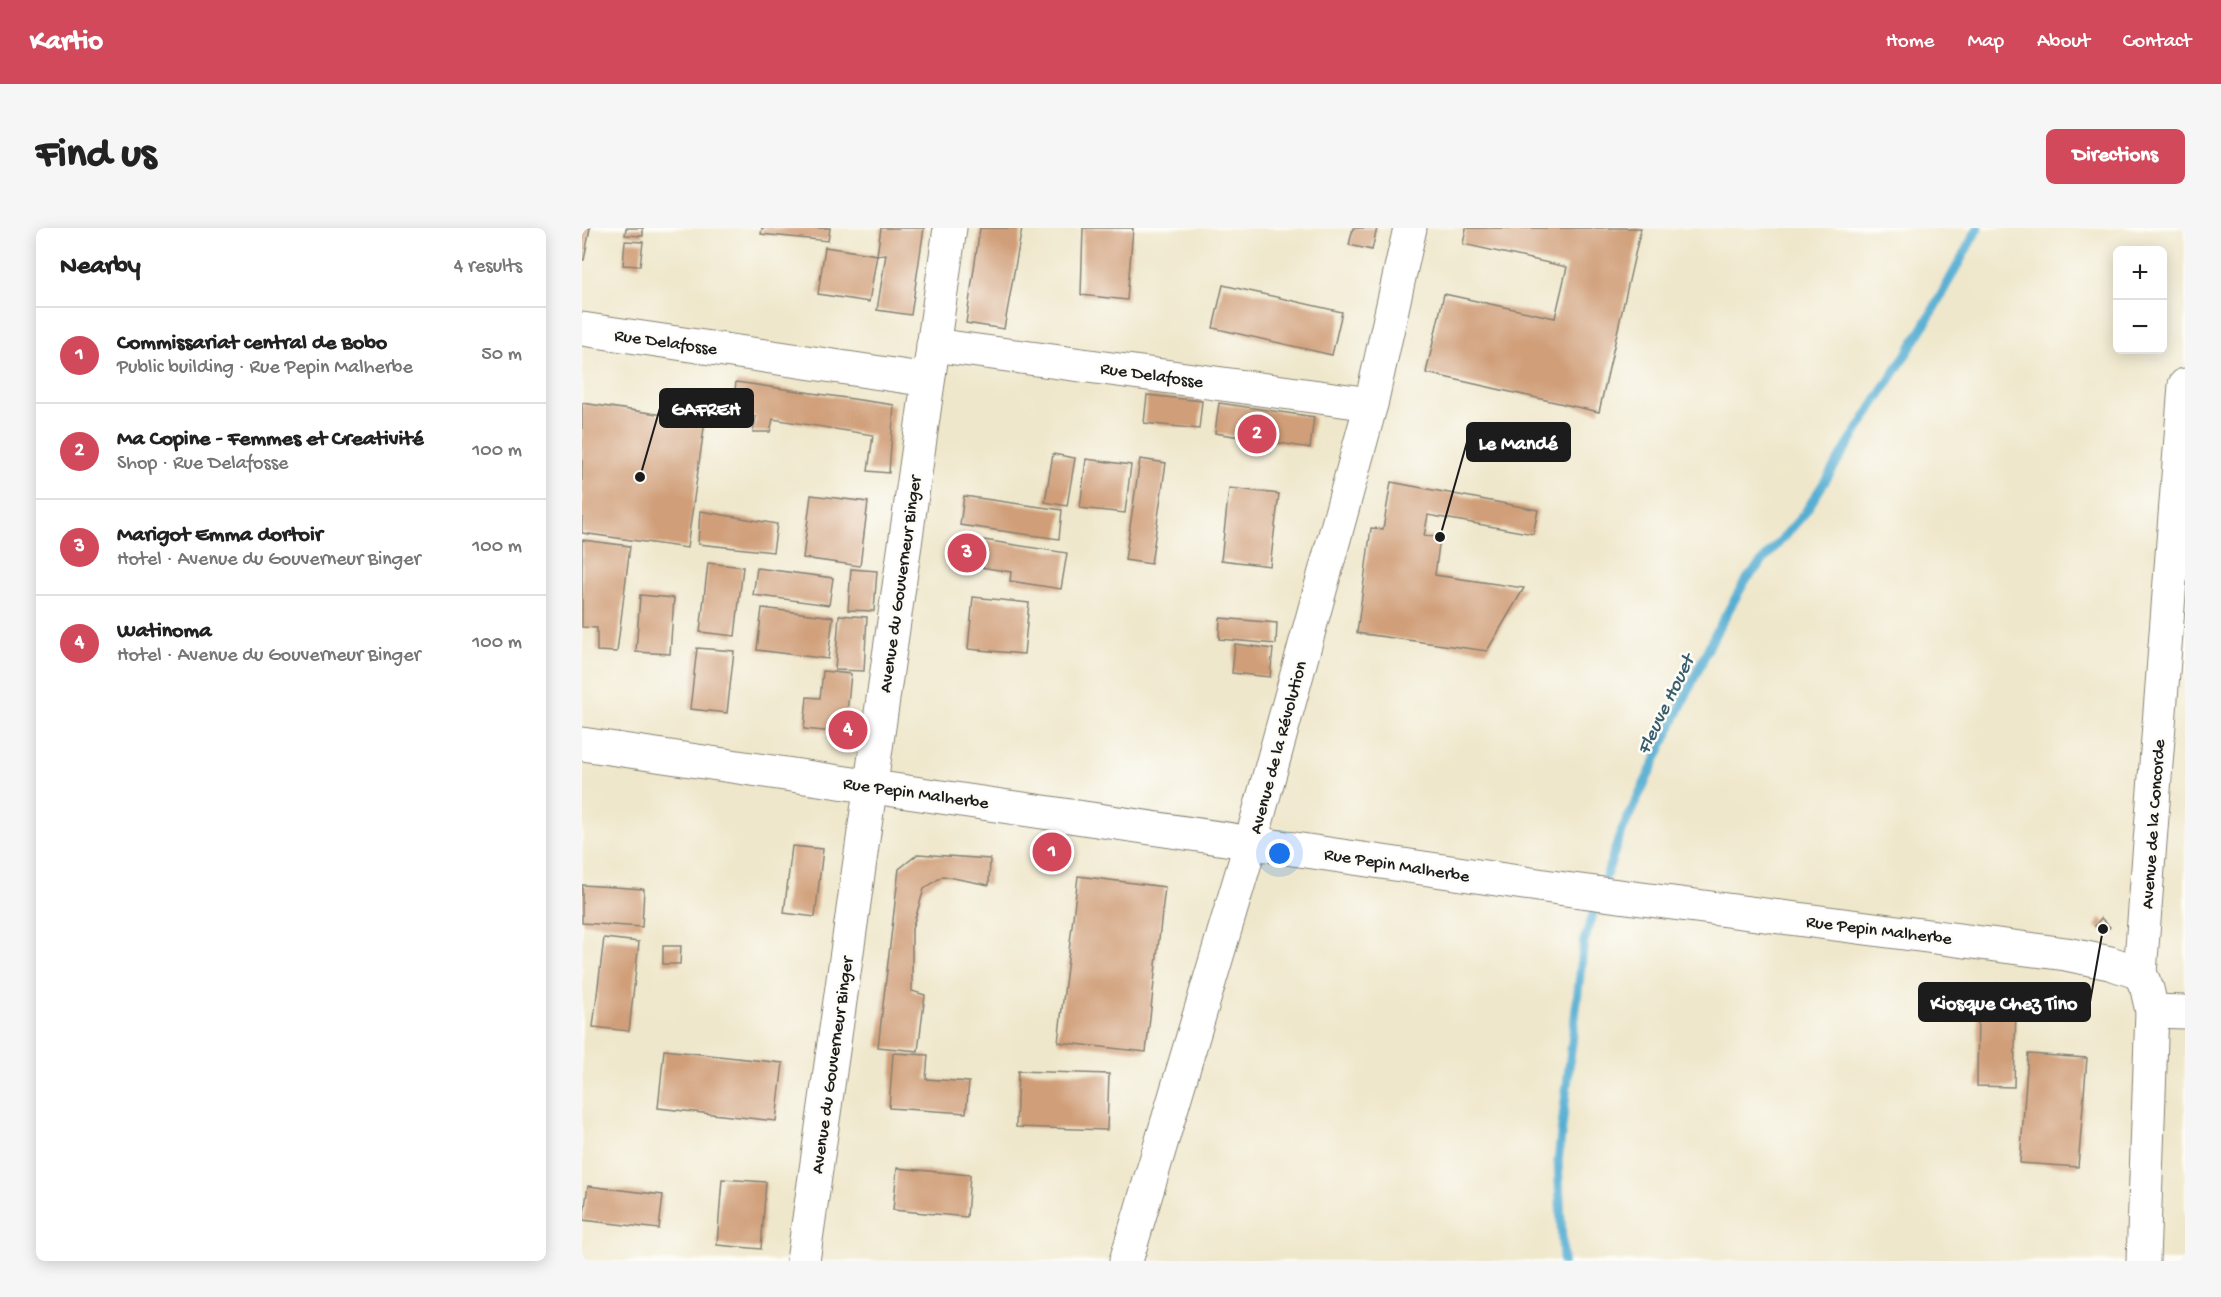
<!DOCTYPE html>
<html lang="en">
<head>
<meta charset="utf-8">
<style>
  :root { --surface:#fff; --page:#f6f6f6; --text:#222; --muted:#767676; --line:#e0e0e0; --accent:#d1495b }
  body { margin:0; font-family:"Gochi Hand",sans-serif; background:var(--page); color:var(--text) }
  .controls { position:absolute; right:18px; top:18px; display:grid; overflow:hidden; border-radius:9px; box-shadow:0 3px 15px #0003 }
  .controls button { width:54px; height:54px; display:grid; place-items:center; padding:0; border:0; border-bottom:2px solid var(--line); background:var(--surface); color:var(--text); font:30px sans-serif }
  .you { position:absolute; left:698px; top:626px; width:21px; height:21px; margin:-15px; border:4px solid #fff; border-radius:50%; background:#1a73e8; box-shadow:0 0 0 9px #1a73e833 }
  .badge { display:grid; place-items:center; width:39px; height:39px; border-radius:50%; background:var(--accent); color:#fff; font-size:20px; font-weight:700 }
  .pin { position:absolute; translate:-50% -50%; border:3px solid #fff; box-shadow:0 2px 6px #0006 }
  .list { margin:0; padding:0; list-style:none }
  h2 { display:flex; justify-content:space-between; align-items:center; height:78px; margin:0; padding:0 24px; font-size:26px }
  h2 small { font-size:20px; font-weight:400; color:var(--muted) }
  .list li { display:grid; grid-template-columns:39px 1fr auto; gap:18px; align-items:center; box-sizing:border-box; height:96px; padding:0 24px; border-top:2px solid var(--line) }
  .list b { display:block; font-size:22px; white-space:nowrap }
  .list p { margin:0; font-size:20px; white-space:nowrap; color:var(--muted) }
  .list em { font-size:20px; font-style:normal; color:var(--muted) }
  .map { position:relative; flex:none; width:1603px; height:1033px; overflow:hidden; border-radius:9px }
  header { display:flex; align-items:center; gap:36px; box-sizing:border-box; height:84px; padding:0 30px; background:var(--accent); color:#fff }
  header strong { font-size:28px }
  nav { display:flex; gap:33px; margin-inline-start:auto; font-size:21px }
  .intro { display:flex; align-items:center; justify-content:space-between; box-sizing:border-box; height:144px; padding:0 36px }
  h1 { margin:0; font-size:42px }
  .button { padding:15px 27px; border-radius:9px; background:var(--accent); color:#fff; font-size:21px; font-weight:700 }
  main { display:flex; gap:36px; padding:0 36px }
  aside { flex:1; background:var(--surface); border-radius:9px; box-shadow:0 3px 15px #0003 }
  .map>svg:first-child { display:block }
</style>
</head>
<body>
<header>
<strong>Kartio</strong>
<nav><a>Home</a><a>Map</a><a>About</a><a>Contact</a></nav>
</header>
<div class="intro"><h1>Find us</h1><a class="button">Directions</a></div>
<main>
<aside>
<h2>Nearby<small>4 results</small></h2>
<ul class="list">
<li><span class="badge">1</span><div><b>Commissariat central de Bobo</b><p>Public building · Rue Pepin Malherbe</p></div><em>50 m</em></li>
<li><span class="badge">2</span><div><b>Ma Copine - Femmes et Creativité</b><p>Shop · Rue Delafosse</p></div><em>100 m</em></li>
<li><span class="badge">3</span><div><b>Marigot Emma dortoir</b><p>Hotel · Avenue du Gouverneur Binger</p></div><em>100 m</em></li>
<li><span class="badge">4</span><div><b>Watinoma</b><p>Hotel · Avenue du Gouverneur Binger</p></div><em>100 m</em></li>
</ul>
</aside>
<div class="map">
<svg width="1603" height="1033" viewBox="0 0 1603 1033">
  <rect width="100%" height="100%" fill="#fdfcf7"/>
  <filter id="ink" filterUnits="userSpaceOnUse"><feTurbulence type="fractalNoise" baseFrequency=".0167" numOctaves="2"/><feDisplacementMap in="SourceGraphic" scale="12" xChannelSelector="R" yChannelSelector="G"/><feConvolveMatrix kernelMatrix="1 2 1 2 8 2 1 2 1" color-interpolation-filters="sRGB"/></filter>
  <filter id="wash" filterUnits="userSpaceOnUse"><feTurbulence type="fractalNoise" baseFrequency=".008" numOctaves="4" result="noise"/><feDisplacementMap in="SourceGraphic" scale="24" xChannelSelector="R" yChannelSelector="G"/><feGaussianBlur stdDeviation="1.35" result="paint"/><feColorMatrix in="noise" values="0 0 0 0 0 0 0 0 0 0 0 0 0 0 0 0 0 1.4 0 .05"/><feComposite in="paint" operator="in"/></filter>
  <g filter="url(#wash)">
    <rect width="100%" height="100%" fill="#efe7cb"/>
    <g fill="none" stroke-linecap="round" stroke-linejoin="round">
      <path stroke="#56afd3" stroke-width="9" d="M981,1033L976,933L1002,713L1038,607L1132,408L1163,353L1222,286L1342,98L1396,0"/>
    </g>
    <g id="blocks">
      <g fill="#d09e78">
        <path d="M0,0H8L2,32H0Z"/>
        <path d="M44,0H61V8L43,7Z"/>
        <path d="M180,0H248L246,13L179,6Z"/>
        <path d="M299,0H342L329,87L295,82L304,26L295,27Z"/>
        <path d="M398,0H440L422,101L384,95Z"/>
        <path d="M501,0H551L545,72L499,67Z"/>
        <path d="M771,0H795L790,22L767,17Z"/>
        <path d="M884,0H1059L1017,184L844,145L862,66L973,90L985,39L881,16Z"/>
        <path d="M43,13L61,14L58,38L41,37Z"/>
        <path d="M243,19L295,27L287,74L236,66Z"/>
        <path d="M641,57L760,84L750,127L631,100Z"/>
        <path d="M154,154L312,177L307,245L286,243L291,207L191,191L188,204H171L174,189L150,185Z"/>
        <path d="M565,167L620,173L617,201L562,195Z"/>
        <path d="M0,175L123,193L105,320L0,305Z"/>
        <path d="M637,175L732,189L728,220L633,205Z"/>
        <path d="M471,226L493,230L485,278L463,274Z"/>
        <path d="M504,231L549,237L543,285L498,280Z"/>
        <path d="M558,231L584,235L569,336L543,332Z"/>
        <path d="M809,254L956,282L951,306L846,287L842,308L858,309L853,347L942,360L905,423L775,405L789,300L801,301Z"/>
        <path d="M647,260L697,266L688,338L639,332Z"/>
        <path d="M229,267L286,274L278,338L221,330Z"/>
        <path d="M382,268L480,282L477,311L378,297Z"/>
        <path d="M118,283L195,296L191,324L116,316Z"/>
        <path d="M383,309L485,325L479,361L428,353L429,344L379,336Z"/>
        <path d="M0,312L48,318L35,424L15,423V400L0,399Z"/>
        <path d="M126,335L161,339L153,408L118,404Z"/>
        <path d="M175,340L251,350L247,377L171,367Z"/>
        <path d="M269,341L295,343L292,383L266,382Z"/>
        <path d="M58,367L92,370L88,426L54,424Z"/>
        <path d="M391,369L447,375L442,426L386,421Z"/>
        <path d="M180,380L251,389L246,431L175,422Z"/>
        <path d="M257,387L285,389L282,443L253,442Z"/>
        <path d="M638,390L695,395L694,416L637,411Z"/>
        <path d="M653,416L691,421L688,449L650,445Z"/>
        <path d="M115,420L152,423L145,485L108,481Z"/>
        <path d="M241,443L269,446L263,505L222,501L225,469L238,470Z"/>
        <path d="M210,618L241,621L233,689L202,685Z"/>
        <path d="M336,626L408,631L407,657L361,648L342,661L330,701V763L343,767L336,823L296,819L317,641Z"/>
        <path d="M496,648L583,659L564,824L476,814Z"/>
        <path d="M0,657L62,661L60,699L0,695Z"/>
        <path d="M1519,690L1528,699L1522,705L1513,698Z"/>
        <path d="M22,710L57,714L47,803L11,799Z"/>
        <path d="M81,718H99L98,736H81Z"/>
        <path d="M1396,777L1434,778L1432,859L1395,858Z"/>
        <path d="M82,822L201,835L194,893L76,880Z"/>
        <path d="M311,825L346,827L344,851L387,854L384,885L307,880Z"/>
        <path d="M1446,826L1505,830L1496,939L1438,935Z"/>
        <path d="M436,843L527,846L525,902L434,899Z"/>
        <path d="M315,940L388,947L385,989L311,982Z"/>
        <path d="M140,951L184,954L179,1021L135,1017Z"/>
        <path d="M6,958L81,967L77,1001L1,992Z"/>
      </g>
    </g>
  </g>
  <g filter="url(#ink)">
    <use href="#blocks" fill-opacity="0" stroke="#868274" stroke-width="1.5"/>
    <g fill="none" stroke-linecap="round" stroke-linejoin="round">
      <defs>
        <g id="minor">
          <path d="M0,101L346,152"/>
          <path d="M351,117L789,176"/>
          <path d="M0,516L983,661L1484,726L1528,735L1558,745"/>
          <path d="M1570,783L1603,784"/>
          <path d="M221,1033L368,0"/>
          <path d="M544,1033L669,614L789,176L828,0"/>
          <path d="M1561,1033L1570,783L1565,761L1558,745L1603,157"/>
        </g>
      </defs>
      <use href="#minor" stroke="#868274" stroke-width="35"/>
      <use href="#minor" stroke="#fff" stroke-width="33"/>
    </g>
  </g>
  <g text-anchor="middle" stroke-width="5" stroke-linejoin="round" paint-order="stroke">
    <g font-size="18" fill="#1c1c1c" stroke="#fdfcf7">
      <text transform="translate(84 113) rotate(8)" y="6">Rue Delafosse</text>
      <text transform="translate(570 146) rotate(8)" y="6">Rue Delafosse</text>
      <text transform="translate(317 356) rotate(-82)" y="6">Avenue du Gouverneur Binger</text>
      <text transform="translate(695 519) rotate(-75)" y="6">Avenue de la Révolution</text>
      <text transform="translate(334 564) rotate(8)" y="6">Rue Pepin Malherbe</text>
      <text transform="translate(1570 596) rotate(-86)" y="6">Avenue de la Concorde</text>
      <text transform="translate(815 636) rotate(9)" y="6">Rue Pepin Malherbe</text>
      <text transform="translate(1297 701) rotate(7)" y="6">Rue Pepin Malherbe</text>
      <text transform="translate(249 837) rotate(-82)" y="6">Avenue du Gouverneur Binger</text>
    </g>
    <g font-size="20" font-style="italic" fill="#365e6e" stroke="#fdfcf7">
      <text transform="translate(1082 476) rotate(-64)" y="7">Fleuve Houet</text>
    </g>
  </g>
  <path fill="none" stroke="#1c1c1c" stroke-width="2" d="M58 249L78 180M858 309L885 214M1521 701L1508 774"/>
  <g fill="#1c1c1c" stroke="#fdfcf7" stroke-width="2">
    <circle cx="58" cy="249" r="6"/>
    <circle cx="858" cy="309" r="6"/>
    <circle cx="1521" cy="701" r="6"/>
  </g>
  <g fill="#1c1c1c" stroke="#1c1c1c" stroke-width="2">
    <rect x="78" y="161" width="93" height="38" rx="6"/>
    <rect x="885" y="195" width="103" height="38" rx="6"/>
    <rect x="1337" y="755" width="171" height="38" rx="6"/>
  </g>
  <g font-size="20" text-anchor="middle" font-weight="bold" fill="#fff">
    <text x="124" y="187">GAFREH</text>
    <text x="936" y="221">Le Mandé</text>
    <text x="1422" y="781">Kiosque Chez Tino</text>
  </g>
</svg>
<div class="controls">
<button>+</button>
<button>−</button>
</div>
<div class="you"></div>
<div class="pin badge" style="left:470px;top:624px">1</div>
<div class="pin badge" style="left:675px;top:206px">2</div>
<div class="pin badge" style="left:385px;top:325px">3</div>
<div class="pin badge" style="left:266px;top:502px">4</div>
</div>
</main>
</body>
</html>
